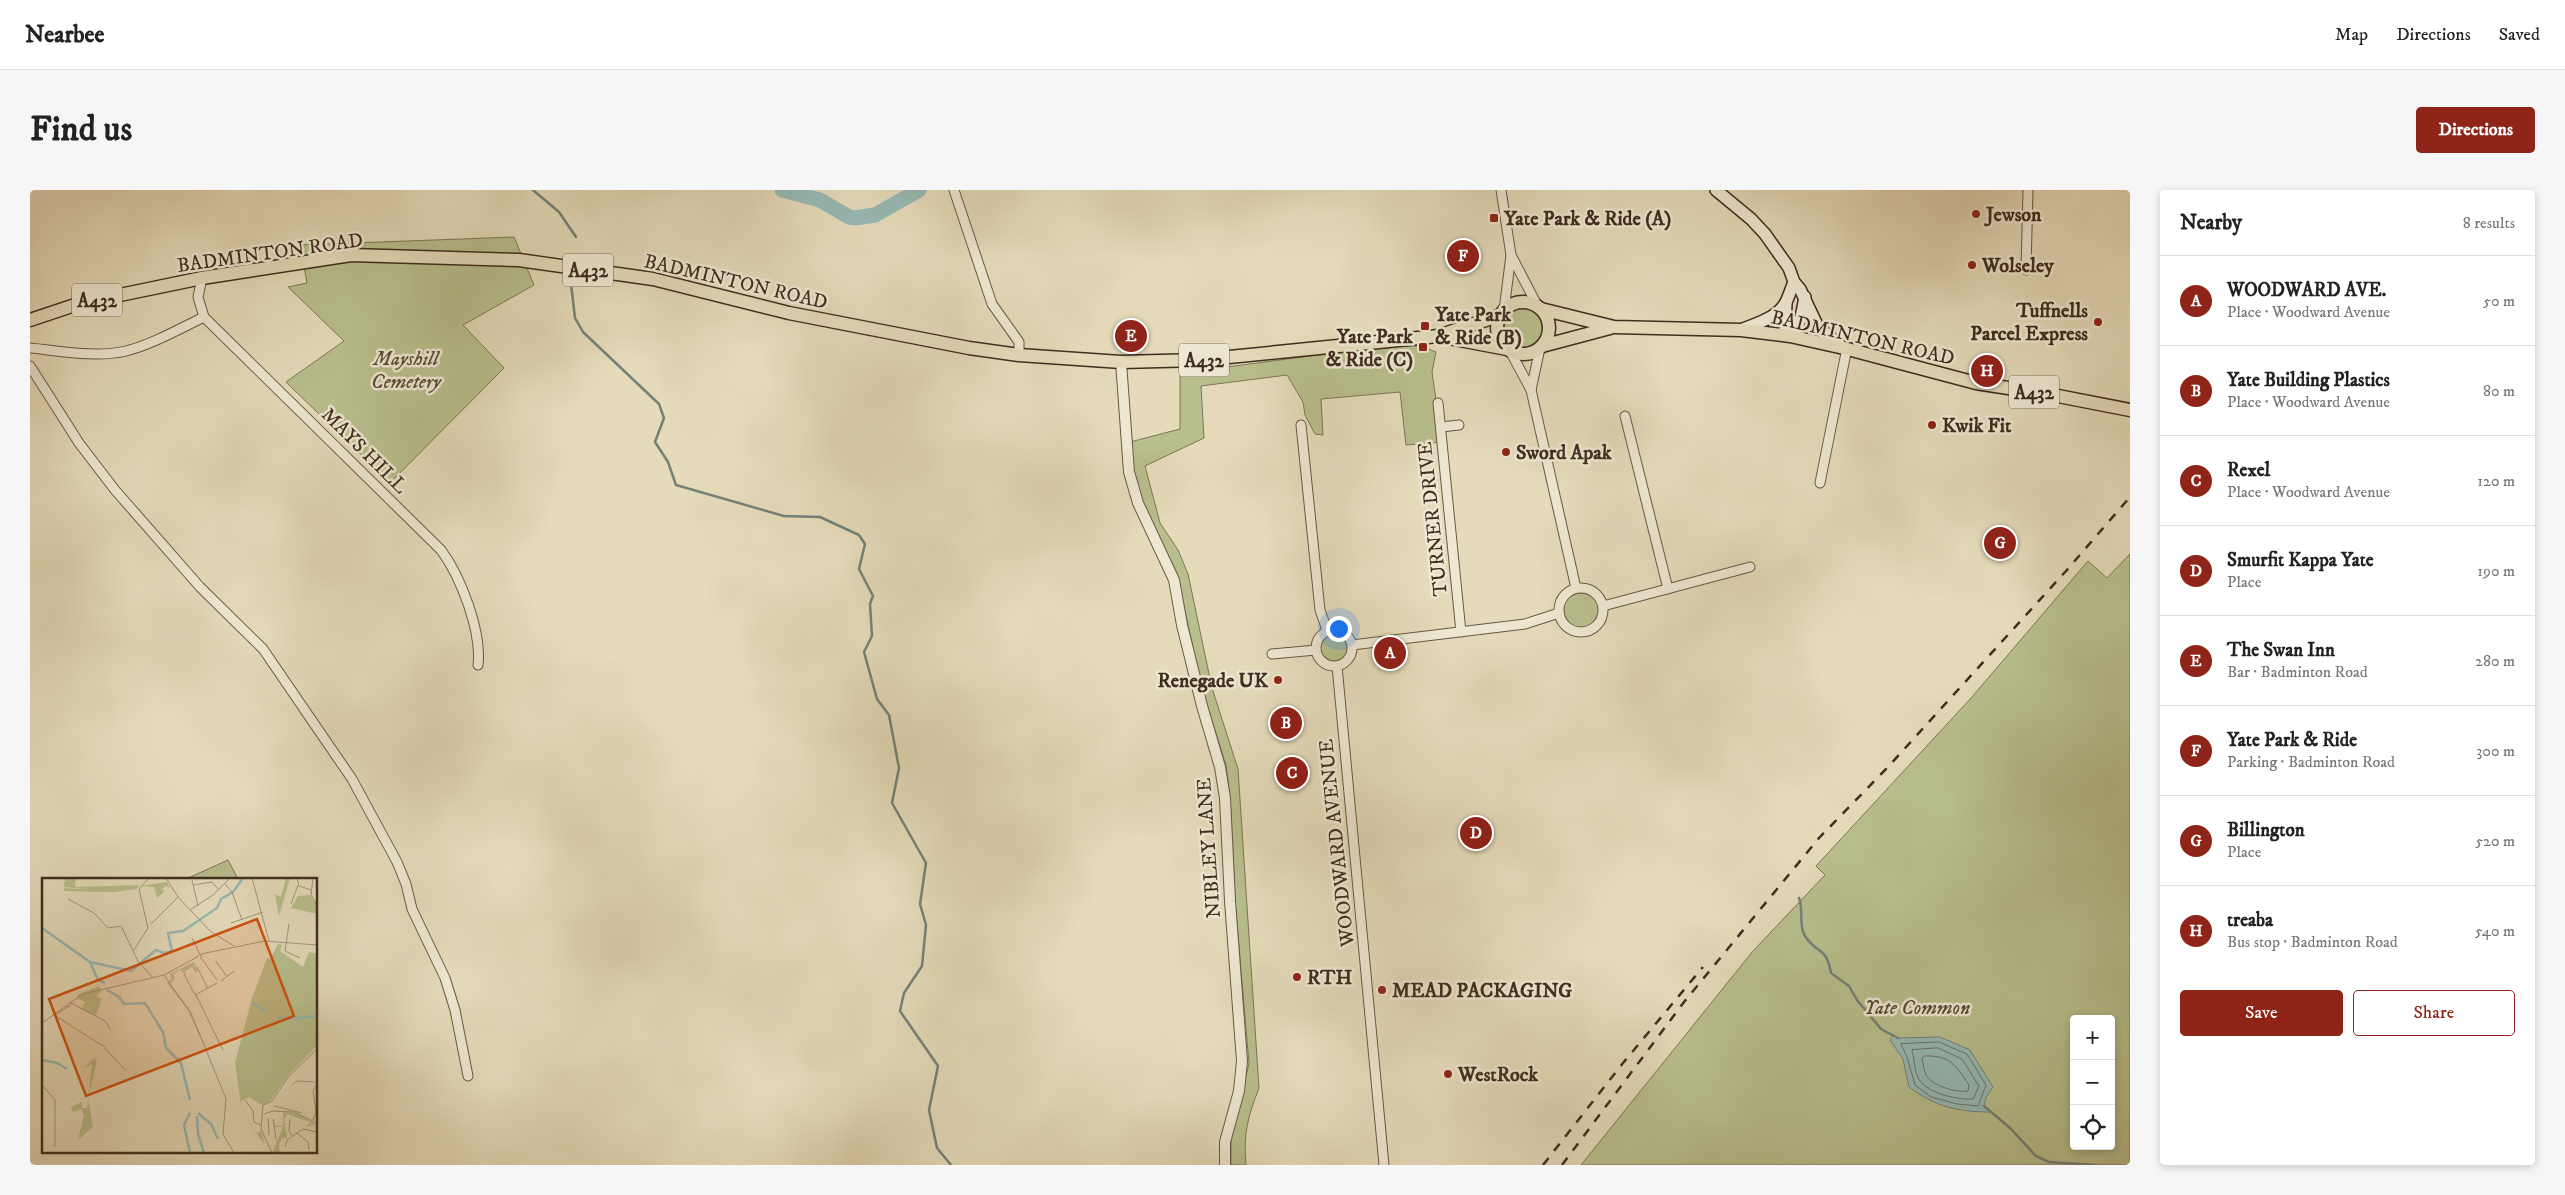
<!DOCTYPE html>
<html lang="en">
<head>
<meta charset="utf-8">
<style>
  :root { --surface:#fff; --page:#f6f6f6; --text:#222; --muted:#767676; --line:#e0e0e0; --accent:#8f2418 }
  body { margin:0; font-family:"IM FELL DW Pica",serif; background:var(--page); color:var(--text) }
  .controls { position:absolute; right:15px; bottom:15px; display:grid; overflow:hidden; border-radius:5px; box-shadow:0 2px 8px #0003 }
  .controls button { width:45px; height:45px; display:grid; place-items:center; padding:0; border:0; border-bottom:1px solid var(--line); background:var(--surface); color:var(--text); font:25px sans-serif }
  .you { position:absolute; left:1308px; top:438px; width:18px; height:18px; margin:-12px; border:4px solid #fff; border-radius:50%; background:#1a73e8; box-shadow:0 0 0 8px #1a73e833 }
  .badge { display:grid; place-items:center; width:32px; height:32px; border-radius:50%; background:var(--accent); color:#fff; font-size:16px; font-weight:700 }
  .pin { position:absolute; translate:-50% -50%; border:2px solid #fff; box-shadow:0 1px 5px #0006 }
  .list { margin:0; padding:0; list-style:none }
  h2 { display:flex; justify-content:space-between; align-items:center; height:65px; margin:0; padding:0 20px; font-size:21px }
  h2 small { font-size:16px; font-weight:400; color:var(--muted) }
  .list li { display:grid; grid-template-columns:32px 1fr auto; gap:15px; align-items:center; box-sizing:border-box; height:90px; padding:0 20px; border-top:1px solid var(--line) }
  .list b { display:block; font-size:19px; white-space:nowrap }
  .list p { margin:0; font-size:16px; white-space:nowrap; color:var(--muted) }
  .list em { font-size:16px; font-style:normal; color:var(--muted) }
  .actions { display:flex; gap:10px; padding:15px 20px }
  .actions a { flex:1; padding:11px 0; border:1px solid var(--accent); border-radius:5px; text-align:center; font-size:18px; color:var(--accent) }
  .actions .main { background:var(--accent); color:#fff }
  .icon { flex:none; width:28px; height:28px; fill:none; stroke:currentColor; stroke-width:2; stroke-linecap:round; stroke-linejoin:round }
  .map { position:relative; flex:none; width:2100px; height:975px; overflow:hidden; border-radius:5px }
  header { display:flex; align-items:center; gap:30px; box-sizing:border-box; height:70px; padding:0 25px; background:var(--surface); border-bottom:1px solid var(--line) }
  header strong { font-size:24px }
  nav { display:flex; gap:28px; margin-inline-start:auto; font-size:18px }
  .intro { display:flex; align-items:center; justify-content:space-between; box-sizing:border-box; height:120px; padding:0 30px }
  h1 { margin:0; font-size:35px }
  .button { padding:12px 22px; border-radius:5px; background:var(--accent); color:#fff; font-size:18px; font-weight:700 }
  main { display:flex; gap:30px; padding:0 30px }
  aside { flex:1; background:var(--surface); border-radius:5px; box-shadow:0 2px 8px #0003 }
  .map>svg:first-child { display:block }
</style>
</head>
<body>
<header>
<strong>Nearbee</strong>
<nav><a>Map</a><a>Directions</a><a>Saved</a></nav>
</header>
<div class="intro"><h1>Find us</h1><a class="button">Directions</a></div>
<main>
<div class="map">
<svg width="2100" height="975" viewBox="0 0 2100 975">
  <rect width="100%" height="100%" fill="#e5dbba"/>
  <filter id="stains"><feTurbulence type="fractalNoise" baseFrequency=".004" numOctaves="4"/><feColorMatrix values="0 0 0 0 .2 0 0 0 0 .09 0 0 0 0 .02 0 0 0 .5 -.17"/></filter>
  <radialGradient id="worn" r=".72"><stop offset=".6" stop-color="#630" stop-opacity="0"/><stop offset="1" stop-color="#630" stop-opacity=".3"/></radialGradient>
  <g fill="#b8bf8d" stroke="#7c7656" fill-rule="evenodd">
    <path d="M484,47L504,95L433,135L474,178L360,293L256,192L314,151L258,97L277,93L270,55Z"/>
    <circle cx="1493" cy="138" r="20"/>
    <path d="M1391,156L1406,162L1402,182L1412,252L1376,255L1370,202L1291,209L1293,245L1285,244L1275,225L1273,212L1257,185L1171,196L1174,248L1115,276L1130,333L1148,360L1158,384L1182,498L1208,579L1229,898C1218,926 1213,944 1216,975H1201V950L1219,873L1205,710L1200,606L1196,575L1172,499L1147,384L1115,318L1100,273V252L1150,239V183L1350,157Z"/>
    <path d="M2100,364V975H1551L1723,761L1795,685L1786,676L1942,507L2058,371L2077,388ZM2044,829H2081V956H2044Z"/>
    <circle cx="1551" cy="421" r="18"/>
    <circle cx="1304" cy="458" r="14"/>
    <path d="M198,670L208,689H156Z"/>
  </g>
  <path fill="#96bab5" stroke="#738279" d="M1863,846L1868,848L1910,847L1940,860L1963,897L1956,907L1954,916L1961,922C1928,922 1906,917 1879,897L1873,869L1860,850Z"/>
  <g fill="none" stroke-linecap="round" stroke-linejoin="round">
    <g stroke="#6a746a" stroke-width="1">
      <path d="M1909,852L1937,864L1956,895L1948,916L1927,914L1901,907L1885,895L1877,867L1871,854Z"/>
      <path d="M1908,858L1932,869L1949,896L1943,909C1928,910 1900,904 1890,891C1885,885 1884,868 1882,860Z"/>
      <path d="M1894,866C1921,865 1926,876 1939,895L1938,901C1927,903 1902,896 1896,885C1894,881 1893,874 1892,869Z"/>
    </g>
    <g stroke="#738279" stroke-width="2.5">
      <path d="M503,0L529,22L546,47"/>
      <path d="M541,94L545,128L553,142L629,214L634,228L625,252L638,272L646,295L754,326L790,327L829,345L835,354L829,379L843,406L840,414L842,446L834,462L847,509L859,525L869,578L862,613L896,673L890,714L896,735L892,776L874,803L870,821L908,876L899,920L907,958L921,975"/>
      <path d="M1769,708C1774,720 1768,735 1775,746C1787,765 1796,755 1801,783L1819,796L1827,810L1851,839L1868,848"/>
      <path d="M1954,916L1980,938L2006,966L2019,972L2066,975"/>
    </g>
    <path stroke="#96bab5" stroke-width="15" d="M752,0L790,10L819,27L825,28L845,25L889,0"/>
    <defs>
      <g id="minor">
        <path d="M924,0L962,114L989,152V165"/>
        <path d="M1471,0L1481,65L1474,120"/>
        <path d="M1481,65L1508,117"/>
        <path d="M1996,80L1998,0"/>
        <path d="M172,88L168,107L174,127L411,360C431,387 452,442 448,475"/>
        <path d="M0,158C31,161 66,168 96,161C123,154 149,139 174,127"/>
        <path d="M1480,161L1501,200L1546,398"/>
        <path d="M0,176L49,253L85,300L170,397L233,459L322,589L367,672L376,694L382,719L415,788L425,820L438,886"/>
        <path d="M1501,200L1510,158"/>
        <path d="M1408,213L1431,442"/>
        <path d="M1595,226L1638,399"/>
        <path d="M1271,235L1290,420L1297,440"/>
        <path d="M1411,237L1429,235"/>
        <path d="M1790,293L1817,158"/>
        <circle cx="1551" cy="420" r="22"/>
        <path d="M1573,416L1720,377"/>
        <circle cx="1304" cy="458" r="18"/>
        <path d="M1322,455L1495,434L1529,423"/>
        <path d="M1242,464L1286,460"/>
        <path d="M1307,476L1354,975"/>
      </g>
      <path id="tertiary" d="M1091,172L1099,282L1108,313L1144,390L1152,435L1172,516L1190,577L1195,608L1200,711L1212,871L1209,901L1195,952V975"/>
      <g id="secondary">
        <path d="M1686,0L1721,29L1735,44L1759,78L1764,92L1770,99L1788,137L1812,157"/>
        <path d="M1756,113L1755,139L1760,146C1771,137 1772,121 1775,107"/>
        <path d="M1711,140C1727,133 1748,128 1756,112C1759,106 1761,99 1764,92"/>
      </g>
      <g id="primary">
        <circle cx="1493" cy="138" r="26"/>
        <path d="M1511,119L1584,137L1711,140L1760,146L1814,158L1946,193L2023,205L2100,220"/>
        <path d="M0,130L51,113L172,88L321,65L489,70L623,89L759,123L939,158L989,165L1091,172L1169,170L1408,146L1477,159"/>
        <path d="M1411,145L1471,125"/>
        <path d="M1512,156L1580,138"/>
      </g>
    </defs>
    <use href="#minor" stroke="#685845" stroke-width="11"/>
    <use href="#tertiary" stroke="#685845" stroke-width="12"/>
    <use href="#secondary" stroke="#3f2d1e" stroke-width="14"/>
    <use href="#primary" stroke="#3f2d1e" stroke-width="15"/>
    <use href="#minor" stroke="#eee8d2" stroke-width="9"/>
    <use href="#tertiary" stroke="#eee8d2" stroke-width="10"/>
    <use href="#secondary" stroke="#eee8d2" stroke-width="11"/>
    <use href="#primary" stroke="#e5dbba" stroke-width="12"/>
    <g stroke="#3f2d1e" stroke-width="2.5" stroke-dasharray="9 9" stroke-linecap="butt">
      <path d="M1513,975L1593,873L1673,777"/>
      <path d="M1532,975L1654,812L1789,648L1857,578L2036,381L2100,307"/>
    </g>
  </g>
  <g fill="#8f2418" stroke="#eee8d2" stroke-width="2">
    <circle cx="1946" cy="24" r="5"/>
    <rect x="1459" y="23" width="10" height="10" rx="2.5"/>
    <circle cx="1942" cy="75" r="5"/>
    <circle cx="2068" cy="132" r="5"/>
    <rect x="1390" y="131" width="10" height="10" rx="2.5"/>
    <rect x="1388" y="152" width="10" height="10" rx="2.5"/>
    <circle cx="1902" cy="235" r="5"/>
    <circle cx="1476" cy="262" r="5"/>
    <circle cx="1248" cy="490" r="5"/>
    <circle cx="1267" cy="787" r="5"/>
    <circle cx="1352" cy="800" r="5"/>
    <circle cx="1418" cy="884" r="5"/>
  </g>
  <g text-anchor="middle" stroke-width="5" stroke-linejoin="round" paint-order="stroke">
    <g fill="#eee8d2" stroke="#746554" stroke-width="1">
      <rect x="533" y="63.5" width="50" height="33" rx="4"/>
      <rect x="42" y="93.5" width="50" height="33" rx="4"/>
      <rect x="1149" y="153.5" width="50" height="33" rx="4"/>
      <rect x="1979" y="185.5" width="50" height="33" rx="4"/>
    </g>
    <g font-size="19" font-weight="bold" fill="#3f2d1e">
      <text x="558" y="87">A432</text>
      <text x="67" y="117">A432</text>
      <text x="1174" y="177">A432</text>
      <text x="2004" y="209">A432</text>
    </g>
    <g font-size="20" font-weight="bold" fill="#3f2d1e" stroke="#eee8d2" text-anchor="start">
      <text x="1956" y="31">Jewson</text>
      <text x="1474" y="35">Yate Park &amp; Ride (A)</text>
      <text x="1952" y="82">Wolseley</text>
      <text x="2058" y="127" text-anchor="end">Tuffnells<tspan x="2058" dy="23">Parcel Express</tspan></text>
      <text x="1405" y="131">Yate Park<tspan x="1405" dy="23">&amp; Ride (B)</tspan></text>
      <text x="1383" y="153" text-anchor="end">Yate Park<tspan x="1383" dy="23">&amp; Ride (C)</tspan></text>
      <text x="1912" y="242">Kwik Fit</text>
      <text x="1486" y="269">Sword Apak</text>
      <text x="1238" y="497" text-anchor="end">Renegade UK</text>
      <text x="1277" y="794">RTH</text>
      <text x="1362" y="807">MEAD PACKAGING</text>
      <text x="1428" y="891">WestRock</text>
    </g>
    <g font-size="20" fill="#3f2d1e" stroke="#eee8d2">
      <text transform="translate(240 62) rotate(-8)" y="7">BADMINTON ROAD</text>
      <text transform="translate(706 91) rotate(13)" y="7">BADMINTON ROAD</text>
      <text transform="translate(1833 147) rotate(13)" y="7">BADMINTON ROAD</text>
      <text transform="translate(335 260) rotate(45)" y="7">MAYS HILL</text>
      <text transform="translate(1402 329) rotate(-96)" y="7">TURNER DRIVE</text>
      <text transform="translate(1306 653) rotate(-96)" y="7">WOODWARD AVENUE</text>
      <text transform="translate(1178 658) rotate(-94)" y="7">NIBLEY LANE</text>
    </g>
    <g font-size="20" font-style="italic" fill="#574a34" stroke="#eee8d2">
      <text x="376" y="175">Mayshill<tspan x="376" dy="23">Cemetery</tspan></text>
      <text x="1887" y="824">Yate Common</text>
    </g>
  </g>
  <g transform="translate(12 688)">
    <rect width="275" height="275" fill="#e5dbba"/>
    <path d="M23,0H34L33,9L97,7L95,11L72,14L22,13V10L55,12L22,9ZM244,0H248L237,38L233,16L239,19ZM125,4L128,10L123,8L120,12L123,13L115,20L112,9L98,8ZM268,17L275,28V36L249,30L256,18ZM236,66L240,67L238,73L261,89L267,74L275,76V168L248,195L229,222L220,227L207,219L198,224L210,250L215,255L219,253L223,266L210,250L199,227L193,185L210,120L225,80L228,81ZM152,84L156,93L153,94L150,89L143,93L144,97L138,92L131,96L133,101L128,106L149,133L163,168L147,133L125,105L130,101L128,96ZM57,108L60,112L55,118L60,121L54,137L39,131L43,124L36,121L35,117ZM52,180L55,183L46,220L51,249L36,262L42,237L39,231L31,234L29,229L40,224V230H45L50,186L41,191ZM241,234L254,235L274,246L264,249L268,244L245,236L242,242L245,260H240L237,267L238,275H230L241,249H233L231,247L241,248Z" fill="#b8bf8d"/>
    <path fill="none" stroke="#96bab5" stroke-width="2.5" d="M0,50L48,84L89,93L114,72L122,75L130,73L126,55L141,53L175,30L179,21L191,14L201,0M48,84L56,102L63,105M65,112L77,119L82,126L103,125L121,154L124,170L139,185L148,222M209,124L224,134M236,138L244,141L275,138M0,182L15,185L25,191M148,235L142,247L148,275M156,235L169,246L176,261M155,238L156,256L162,275"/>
    <path fill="none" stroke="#a3957c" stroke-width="1" d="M124,0L136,19L168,53L192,68M210,0L227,63M255,0L257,8L269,12M271,0L269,17L275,27M150,2L156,28M183,6L190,14L200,42M151,7L170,4L177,12M26,21L52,35L66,50L79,48L96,83L111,100M249,26L256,7M148,32L171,17L188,0M189,45L221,34M109,46L136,19M247,46L243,73L258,80M150,60L158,77M92,72L106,50L97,11L107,0M159,81V76L223,63L275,67M160,81L175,102M174,83L185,99M155,89L166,111M142,96L152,115M122,97L147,133L160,162L184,221L181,256L192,275M179,103L192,93M155,116L175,105M155,119L153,115L181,172M27,124L63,143L69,152M12,137L61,168L84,193M13,137L29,127M0,145L41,116L122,97L157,78M0,207L13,222V269M250,207L255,203L273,204M203,222L211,233L212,244L219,247M232,228L260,235M222,236L231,233L252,234L275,245M226,240L227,257M231,241L234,261M248,241L247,253L250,258M271,242L274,234L271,213L275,206M255,255L266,264L267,272M243,269L245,262L261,251L275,254M230,275L219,251L221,227L230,223L247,198L275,171"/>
    <path fill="#cf520f" fill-opacity="0.15" stroke="#cf520f" stroke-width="2.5" d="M215,41L252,138L44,218L7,121Z"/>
    <rect width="275" height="275" fill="none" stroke="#3f2d1e" stroke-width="2.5"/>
  </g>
  <rect width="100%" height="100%" filter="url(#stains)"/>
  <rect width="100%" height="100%" fill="url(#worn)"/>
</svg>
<div class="controls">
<button>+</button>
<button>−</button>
<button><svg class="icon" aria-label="locate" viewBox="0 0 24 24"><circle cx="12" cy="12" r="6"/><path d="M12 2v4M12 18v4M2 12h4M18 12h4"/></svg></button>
</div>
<div class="you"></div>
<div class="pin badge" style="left:1360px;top:463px">A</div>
<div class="pin badge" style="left:1256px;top:533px">B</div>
<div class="pin badge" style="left:1262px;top:583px">C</div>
<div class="pin badge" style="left:1446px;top:643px">D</div>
<div class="pin badge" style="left:1101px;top:146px">E</div>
<div class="pin badge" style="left:1433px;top:66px">F</div>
<div class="pin badge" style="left:1970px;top:353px">G</div>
<div class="pin badge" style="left:1957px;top:181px">H</div>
</div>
<aside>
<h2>Nearby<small>8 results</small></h2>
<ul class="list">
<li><span class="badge">A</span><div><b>WOODWARD AVE.</b><p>Place · Woodward Avenue</p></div><em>50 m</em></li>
<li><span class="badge">B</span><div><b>Yate Building Plastics</b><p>Place · Woodward Avenue</p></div><em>80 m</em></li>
<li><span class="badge">C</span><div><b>Rexel</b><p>Place · Woodward Avenue</p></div><em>120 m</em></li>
<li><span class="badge">D</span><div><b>Smurfit Kappa Yate</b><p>Place</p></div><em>190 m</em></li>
<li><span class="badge">E</span><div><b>The Swan Inn</b><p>Bar · Badminton Road</p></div><em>280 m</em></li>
<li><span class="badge">F</span><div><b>Yate Park &amp; Ride</b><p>Parking · Badminton Road</p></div><em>300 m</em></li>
<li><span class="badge">G</span><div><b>Billington</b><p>Place</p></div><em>520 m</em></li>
<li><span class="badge">H</span><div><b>treaba</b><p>Bus stop · Badminton Road</p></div><em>540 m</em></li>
</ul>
<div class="actions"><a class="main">Save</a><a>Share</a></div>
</aside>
</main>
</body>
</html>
